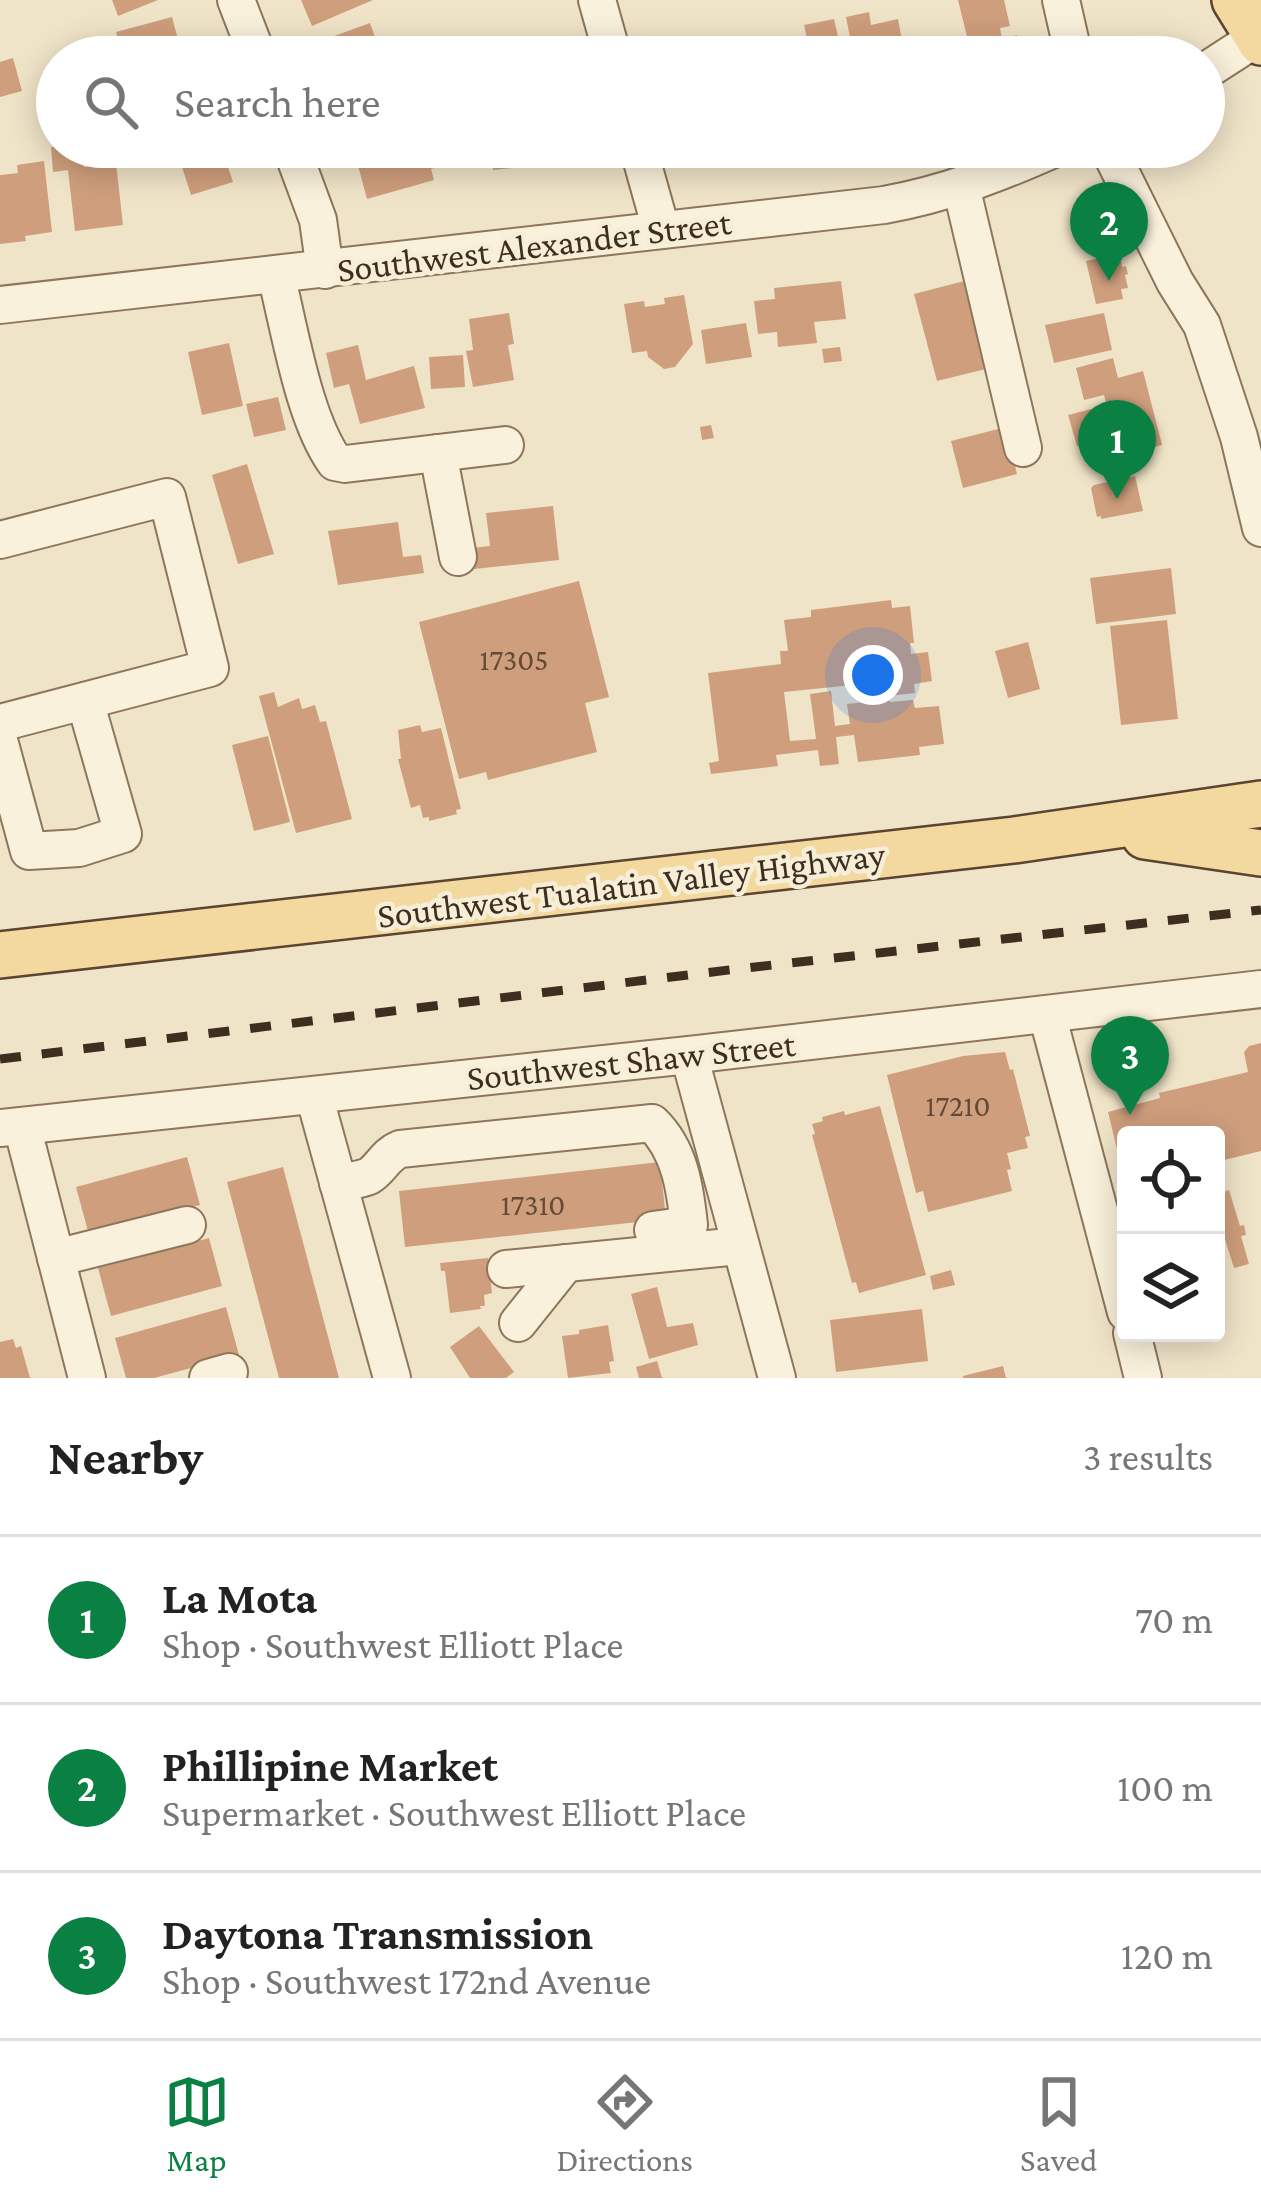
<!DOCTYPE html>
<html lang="en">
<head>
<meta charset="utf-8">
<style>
  :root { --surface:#fff; --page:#f2f2f2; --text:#222; --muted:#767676; --line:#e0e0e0; --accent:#0b8043 }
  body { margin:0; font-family:"Crimson Pro",serif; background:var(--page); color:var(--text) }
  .controls { position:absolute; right:36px; bottom:36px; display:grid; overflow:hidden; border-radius:12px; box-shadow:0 6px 30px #0003 }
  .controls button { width:108px; height:108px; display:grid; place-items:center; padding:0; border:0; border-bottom:3px solid var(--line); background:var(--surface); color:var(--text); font:60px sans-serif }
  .you { position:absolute; left:873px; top:675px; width:42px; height:42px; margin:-30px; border:9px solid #fff; border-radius:50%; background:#1a73e8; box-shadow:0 0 0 18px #1a73e833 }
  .badge { display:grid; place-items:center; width:78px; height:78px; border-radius:50%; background:var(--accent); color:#fff; font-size:39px; font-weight:700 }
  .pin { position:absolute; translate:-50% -99px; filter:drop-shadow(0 3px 6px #0008) }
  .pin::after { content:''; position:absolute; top:63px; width:42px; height:36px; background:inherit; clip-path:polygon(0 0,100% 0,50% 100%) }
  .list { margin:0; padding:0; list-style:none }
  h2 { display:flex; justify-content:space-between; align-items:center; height:156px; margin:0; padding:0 48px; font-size:51px }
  h2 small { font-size:39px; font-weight:400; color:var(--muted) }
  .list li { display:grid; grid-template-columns:78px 1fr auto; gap:36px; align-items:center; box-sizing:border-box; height:168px; padding:0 48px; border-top:3px solid var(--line) }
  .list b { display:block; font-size:45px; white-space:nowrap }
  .list p { margin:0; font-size:39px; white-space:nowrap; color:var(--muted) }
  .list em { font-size:39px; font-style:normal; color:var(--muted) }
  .icon { flex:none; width:66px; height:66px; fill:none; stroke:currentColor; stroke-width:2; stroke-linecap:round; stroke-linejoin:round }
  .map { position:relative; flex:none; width:1261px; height:1378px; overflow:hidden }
  .search { position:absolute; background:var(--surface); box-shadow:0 6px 30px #0003; left:36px; right:36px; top:36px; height:132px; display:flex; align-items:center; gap:30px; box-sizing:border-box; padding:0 42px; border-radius:66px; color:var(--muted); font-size:45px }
  .sheet { height:660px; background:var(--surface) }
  nav { display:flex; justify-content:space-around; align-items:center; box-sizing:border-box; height:168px; border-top:3px solid var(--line); background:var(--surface); font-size:33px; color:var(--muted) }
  nav a { display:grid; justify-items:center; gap:6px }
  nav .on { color:var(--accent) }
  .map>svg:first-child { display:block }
</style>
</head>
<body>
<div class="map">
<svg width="1261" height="1378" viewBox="0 0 1261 1378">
  <rect width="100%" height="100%" fill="#f0e4c8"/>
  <g fill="#cf9f7d" fill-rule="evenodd">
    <path d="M112,0H158L118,16Z"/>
    <path d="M301,0H373L312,26Z"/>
    <path d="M958,0H1004L1010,26L1000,28L1002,39L1017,35L1022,57H972Z"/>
    <path d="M869,12L871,25L898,19L904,51L875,57H854L846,17Z"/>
    <path d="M172,17L180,47L195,43L199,57H123L116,32Z"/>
    <path d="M834,19L842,54L840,57H811L804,25Z"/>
    <path d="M370,23L382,57H324L331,54L324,47L326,39Z"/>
    <path d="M13,58L22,91L0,97V62Z"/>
    <path d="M57,74V97L49,93L46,83L49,76Z"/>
    <path d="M51,147H81L84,167L116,163L123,225L75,231L68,170L53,172Z"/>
    <path d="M182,147H218L220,153L223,152L233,182L191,195L181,164L187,162Z"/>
    <path d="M353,147H464L468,159L431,169L434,180L367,199Z"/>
    <path d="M491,147H579L581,161L493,170Z"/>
    <path d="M44,161L52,232L25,236L26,241L0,244V175L18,173L17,165Z"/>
    <path d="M1120,254L1122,267L1126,266L1128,274L1125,275L1128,288L1121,289L1123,299L1096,304L1086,261Z"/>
    <path d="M968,280L990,368L937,381L914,294Z"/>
    <path d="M841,281L846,319L814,322L817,343L778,347L777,332L758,334L754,301L775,299L774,288Z"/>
    <path d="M684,295L693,344L675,367L664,369L648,357L647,351L632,353L624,304L644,301L645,307L665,304L664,298Z"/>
    <path d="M509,313L514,344L508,345L514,380L473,387L466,351L473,350L469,319Z"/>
    <path d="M1104,313L1112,350L1054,363L1045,325Z"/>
    <path d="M746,323L752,357L706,364L701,330Z"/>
    <path d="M229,343L243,406L202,415L188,352Z"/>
    <path d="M358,345L366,380L414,366L425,408L360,424L349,384L334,388L326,353Z"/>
    <path d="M840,347L842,361L824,363L822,349Z"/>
    <path d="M463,355L465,387L431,389L429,357Z"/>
    <path d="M1113,358L1118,378L1143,371L1162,445L1119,456L1104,395L1084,400L1076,368Z"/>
    <path d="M278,397L286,430L254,437L246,404Z"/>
    <path d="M1099,407L1107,439L1077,446L1068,415Z"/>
    <path d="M711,425L714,438L702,440L700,427Z"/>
    <path d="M1006,427L1017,474L963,488L951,441Z"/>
    <path d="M247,464L274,554L238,564L212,475Z"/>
    <path d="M1135,476L1143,511L1101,519V516L1097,517L1091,488L1094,485Z"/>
    <path d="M553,506L559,560L474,569L472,548L490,546L486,513Z"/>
    <path d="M398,522L403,557L421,555L424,573L338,585L328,531Z"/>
    <path d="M1171,568L1176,614L1096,624L1090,578Z"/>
    <path d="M579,581L609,697L585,703L597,752L488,780L486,772L459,779L419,622Z"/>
    <path d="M891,600L892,608L910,606L914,643H910L911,654L928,652L932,681L914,684L915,693L888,696L890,702L913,700L915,708L939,706L944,744L919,747L920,755L858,762L854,735L836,737L839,764L820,766L818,750L776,755L778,766L711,774L709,763L719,761L708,673L781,664L780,651H788L784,620L811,617V610ZM872,683L874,701L847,704L850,724L835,726L831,691L810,694L816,739L790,741L784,692Z"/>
    <path d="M1167,620L1178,719L1121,725L1110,626Z"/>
    <path d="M1028,642L1040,689L1008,698L995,651Z"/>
    <path d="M274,692L278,707L299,698L302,709L315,705L320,722L326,721L352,819L296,833L259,696Z"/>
    <path d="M420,725L422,732L441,728L461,809L456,810L457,814L429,821V817L423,818L420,805L411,808L398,759H401L398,730Z"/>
    <path d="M268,736L290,822L254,831L232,745Z"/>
    <path d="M1261,1043V1151L1216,1162V1135H1126L1124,1178L1108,1112L1160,1098L1159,1093L1248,1072L1244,1052L1249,1046Z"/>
    <path d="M1005,1052L1010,1070L1013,1069L1030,1136L1025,1137L1028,1148L1007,1153L1011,1169L1007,1170L1012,1191L928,1212L923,1191L916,1193L887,1075L963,1056Z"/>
    <path d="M880,1106L926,1275L859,1293L856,1282L852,1283L812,1135L815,1134L812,1124L823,1121L822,1117L844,1111L845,1115Z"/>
    <path d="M187,1157L200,1205L89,1235L76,1187Z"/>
    <path d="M660,1162L666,1219L405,1247L399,1191Z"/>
    <path d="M283,1167L339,1378H279L227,1182Z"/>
    <path d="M1229,1190L1240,1226L1244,1225L1246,1235L1241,1236L1249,1264L1234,1268L1223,1233L1216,1235V1194Z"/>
    <path d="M209,1238L222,1286L111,1316L98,1268Z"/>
    <path d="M488,1258L492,1293L484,1295L485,1306H480L481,1309L450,1313L445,1271H441L440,1263Z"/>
    <path d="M951,1270L955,1285L933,1290L930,1276Z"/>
    <path d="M657,1287L667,1327L693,1323L698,1345L649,1359L631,1294Z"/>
    <path d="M226,1307L239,1355L154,1378H126L115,1338Z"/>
    <path d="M922,1309L928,1361L836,1372L830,1320Z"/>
    <path d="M608,1325L614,1361L609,1362L611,1373L568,1378L562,1336L579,1334V1330Z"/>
    <path d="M479,1326L514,1372L506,1378H470L450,1347Z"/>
    <path d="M13,1339L16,1348L21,1346L30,1378H0V1342Z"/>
    <path d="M657,1361L662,1378H639L636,1367Z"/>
    <path d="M1003,1366L1006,1378H963V1376Z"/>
  </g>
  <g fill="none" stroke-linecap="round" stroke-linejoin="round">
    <defs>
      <g id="minor">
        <path d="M236,0L258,57"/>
        <path d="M597,0L613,57"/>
        <path d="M1061,0L1074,57"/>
        <path d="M1204,72L1258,37"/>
        <path d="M291,147L318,220L325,270"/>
        <path d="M638,147L661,229"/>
        <path d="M1108,147L1175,282L1202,325L1239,437L1261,528"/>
        <path d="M961,186L1023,448"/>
        <path d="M276,275C290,330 303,417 335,462L345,464L505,445"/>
        <path d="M0,305L884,205C946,194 1002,172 1058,147"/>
        <path d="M438,453L458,557"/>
        <path d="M0,540L167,497L210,668L0,723"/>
        <path d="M0,744L29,851L79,848L123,834L85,701"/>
        <path d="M1047,1014L1126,1312"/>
        <path d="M689,1055L777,1378"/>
        <path d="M314,1095L392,1378"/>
        <path d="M22,1126L87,1378"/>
        <path d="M0,1128L689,1055L1261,989"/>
        <path d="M338,1183C348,1181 360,1180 369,1176C382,1168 385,1155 400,1149L652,1123C680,1150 685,1188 689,1225L653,1230"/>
        <path d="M56,1258L187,1225"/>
        <path d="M506,1269L739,1246"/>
        <path d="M518,1323L566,1263"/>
        <path d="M1132,1333L1143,1378"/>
        <path d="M208,1378L229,1372"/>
      </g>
      <g id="major">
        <path d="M1235,0L1261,42"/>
        <path d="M1145,836L1261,853"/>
        <path d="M0,955L1014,840L1261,804"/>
      </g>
    </defs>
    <use href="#minor" stroke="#8d765c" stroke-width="40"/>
    <use href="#major" stroke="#5b4430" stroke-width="50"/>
    <use href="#minor" stroke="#faf1dc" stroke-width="36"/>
    <use href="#major" stroke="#f3d9a0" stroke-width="45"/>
    <path stroke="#3d2e20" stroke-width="9" stroke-dasharray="21 21" stroke-linecap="butt" d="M0,1059L737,969L1261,910"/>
  </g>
  <g text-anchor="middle" stroke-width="9" stroke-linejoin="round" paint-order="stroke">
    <g font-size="30" fill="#624a37">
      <text x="514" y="670">17305</text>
      <text x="958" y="1116">17210</text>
      <text x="533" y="1215">17310</text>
    </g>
    <g font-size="36" fill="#3d2e20" stroke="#f7eed8">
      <text transform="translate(534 245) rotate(-7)" y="13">Southwest Alexander Street</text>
      <text transform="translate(631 884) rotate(-7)" y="13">Southwest Tualatin Valley Highway</text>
      <text transform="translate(631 1060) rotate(-6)" y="13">Southwest Shaw Street</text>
    </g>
  </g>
</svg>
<div class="controls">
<button><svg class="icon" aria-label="locate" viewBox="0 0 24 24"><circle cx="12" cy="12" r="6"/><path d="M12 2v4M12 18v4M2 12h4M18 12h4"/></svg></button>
<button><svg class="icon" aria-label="layers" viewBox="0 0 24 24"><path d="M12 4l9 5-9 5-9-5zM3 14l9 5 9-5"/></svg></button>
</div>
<div class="you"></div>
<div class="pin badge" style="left:1117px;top:499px">1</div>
<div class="pin badge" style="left:1109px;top:281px">2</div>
<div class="pin badge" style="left:1130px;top:1115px">3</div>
<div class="search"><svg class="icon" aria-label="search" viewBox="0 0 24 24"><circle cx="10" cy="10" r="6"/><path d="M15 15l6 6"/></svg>Search here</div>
</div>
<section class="sheet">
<h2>Nearby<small>3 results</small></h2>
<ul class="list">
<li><span class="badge">1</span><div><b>La Mota</b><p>Shop · Southwest Elliott Place</p></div><em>70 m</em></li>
<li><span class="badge">2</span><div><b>Phillipine Market</b><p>Supermarket · Southwest Elliott Place</p></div><em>100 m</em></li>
<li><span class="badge">3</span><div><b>Daytona Transmission</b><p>Shop · Southwest 172nd Avenue</p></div><em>120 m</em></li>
</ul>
</section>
<nav>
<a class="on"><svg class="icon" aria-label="map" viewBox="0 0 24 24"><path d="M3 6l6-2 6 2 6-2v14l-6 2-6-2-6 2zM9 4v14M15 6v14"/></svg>Map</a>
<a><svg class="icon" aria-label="directions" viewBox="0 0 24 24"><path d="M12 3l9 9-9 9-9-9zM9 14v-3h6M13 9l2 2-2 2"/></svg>Directions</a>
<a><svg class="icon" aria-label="saved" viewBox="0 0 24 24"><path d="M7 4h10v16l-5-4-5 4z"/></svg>Saved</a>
</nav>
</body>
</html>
